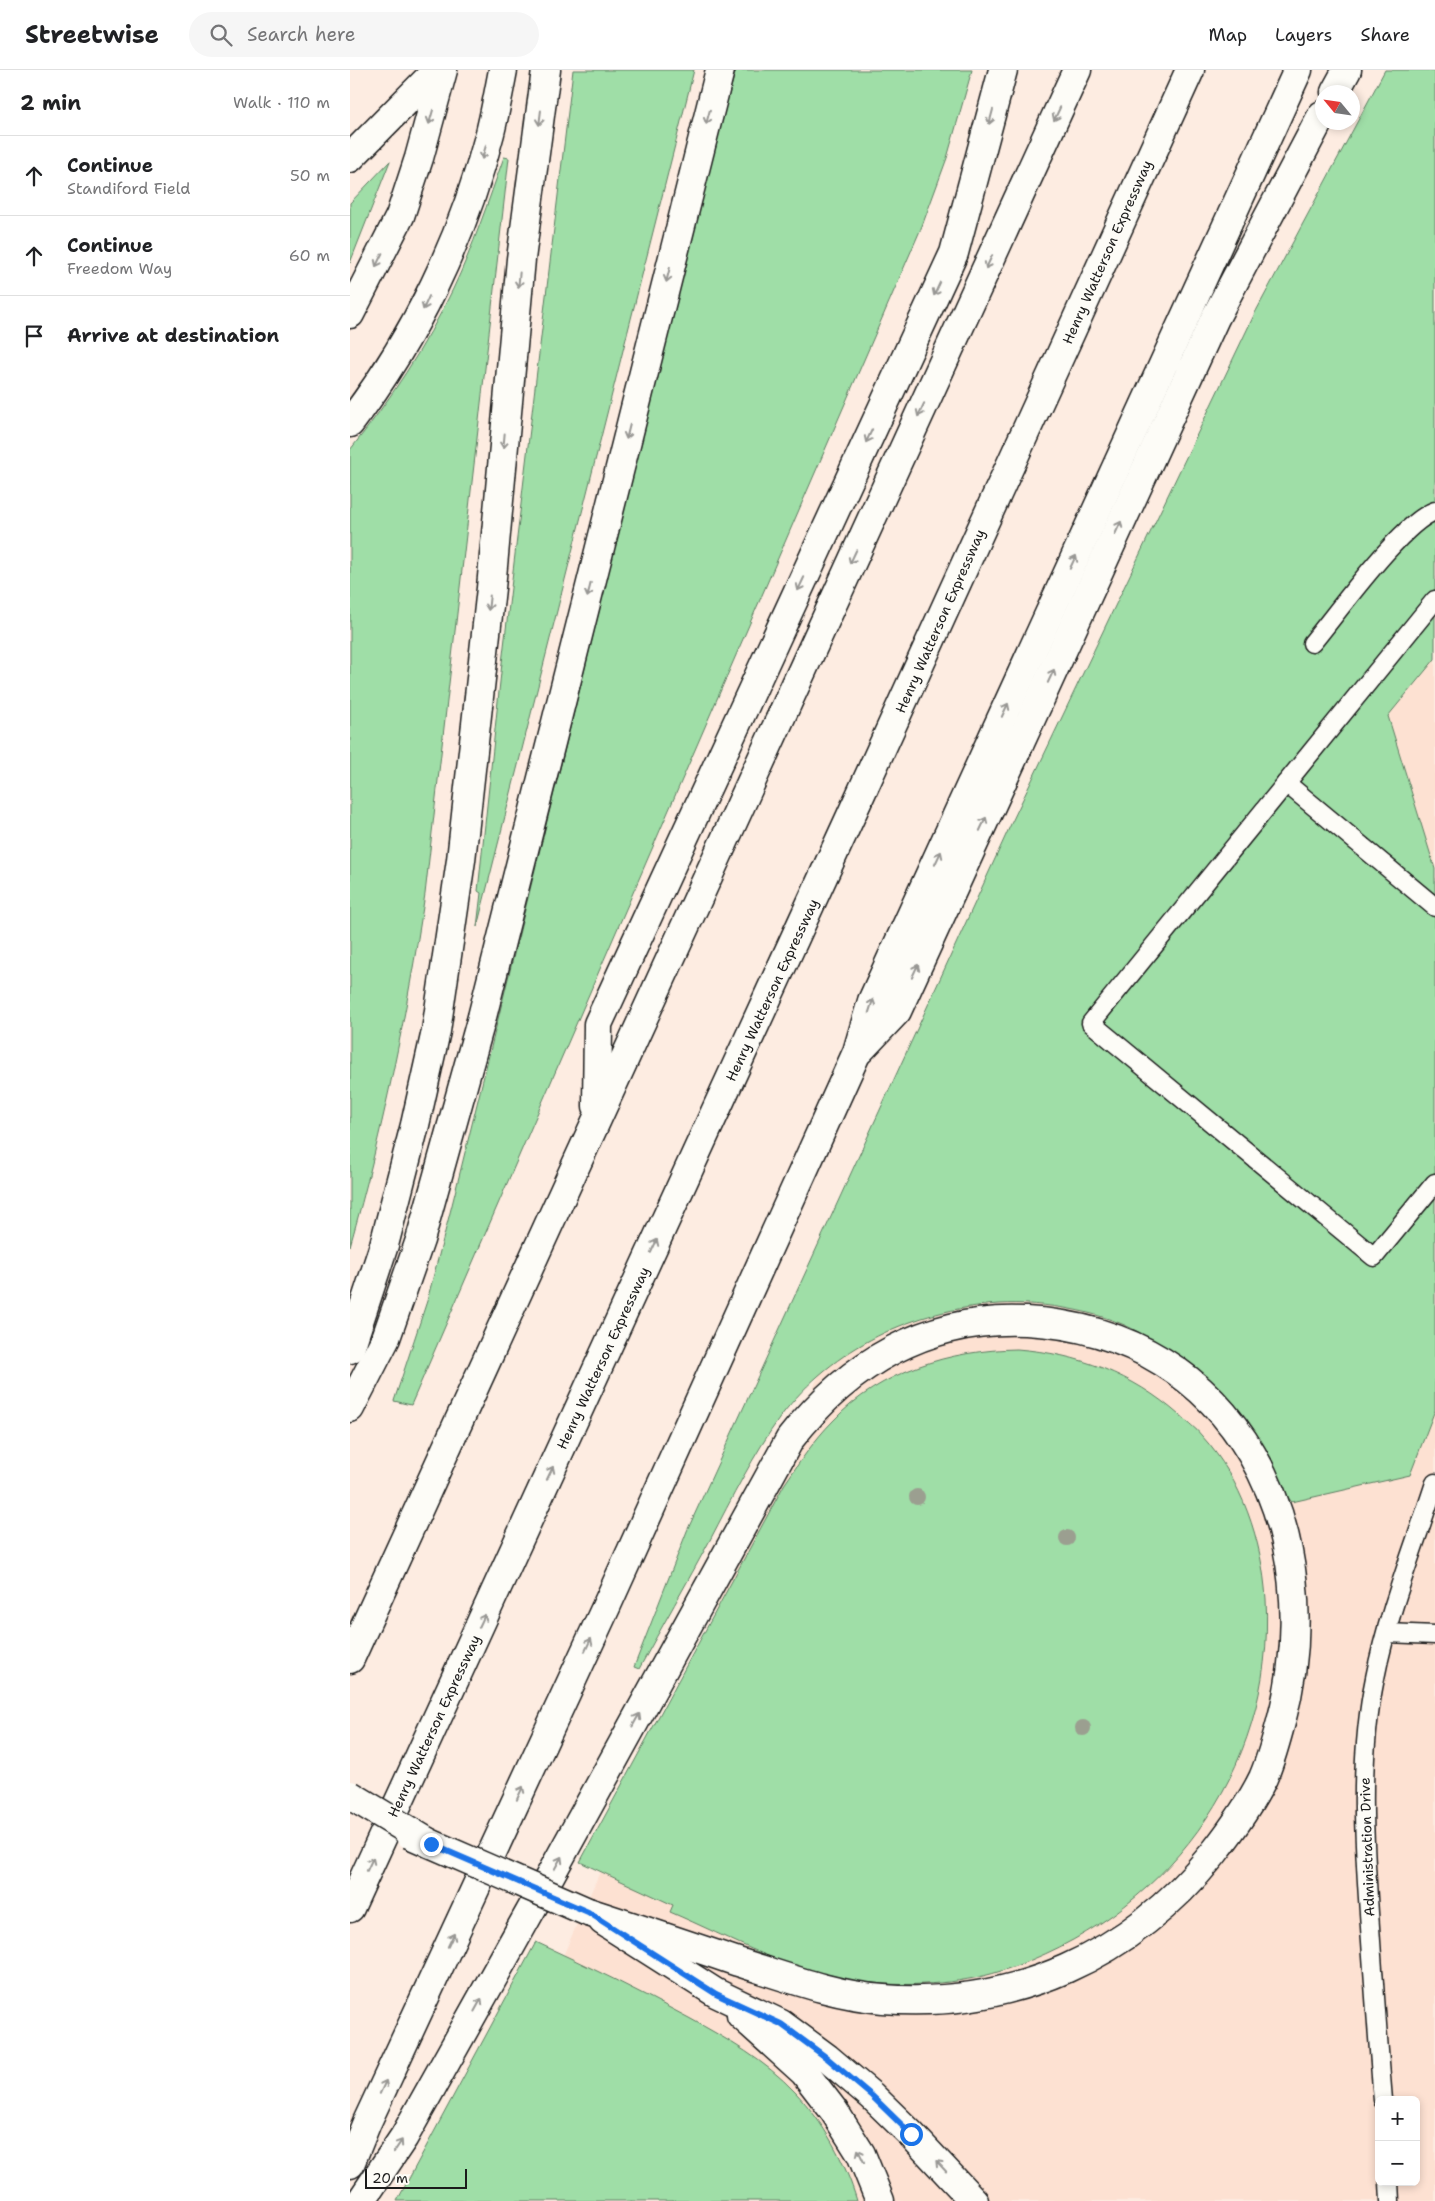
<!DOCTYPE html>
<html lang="en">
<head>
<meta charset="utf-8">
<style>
  :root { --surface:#fff; --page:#f6f6f6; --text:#202124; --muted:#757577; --line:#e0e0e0 }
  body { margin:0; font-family:"Shantell Sans",sans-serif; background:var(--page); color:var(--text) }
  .controls { position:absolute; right:15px; bottom:15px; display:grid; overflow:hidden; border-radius:8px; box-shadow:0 2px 8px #0003 }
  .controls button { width:45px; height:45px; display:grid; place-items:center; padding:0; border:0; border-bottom:1px solid var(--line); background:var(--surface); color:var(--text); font:25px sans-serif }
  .compass { position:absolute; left:965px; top:15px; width:45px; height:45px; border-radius:50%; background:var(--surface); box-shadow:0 2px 8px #0003; rotate:299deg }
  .scale { position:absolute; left:15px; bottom:12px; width:102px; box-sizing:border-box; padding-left:5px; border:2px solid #1c1c1c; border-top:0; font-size:14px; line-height:18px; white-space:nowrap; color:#1c1c1c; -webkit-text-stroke:4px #fdfcf7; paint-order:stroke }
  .stop { position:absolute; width:15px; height:15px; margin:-11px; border:4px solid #1a73e8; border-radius:50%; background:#fff }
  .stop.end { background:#1a73e8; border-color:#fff; box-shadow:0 1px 5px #0008 }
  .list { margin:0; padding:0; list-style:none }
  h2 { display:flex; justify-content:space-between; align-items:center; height:65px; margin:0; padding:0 20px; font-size:21px }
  h2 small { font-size:16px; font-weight:400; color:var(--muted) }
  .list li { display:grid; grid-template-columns:32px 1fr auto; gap:15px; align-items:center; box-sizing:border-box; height:80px; padding:0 20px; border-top:1px solid var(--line) }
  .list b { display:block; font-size:19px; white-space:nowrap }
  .list p { margin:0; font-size:16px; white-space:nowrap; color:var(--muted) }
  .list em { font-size:16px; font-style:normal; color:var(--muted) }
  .icon { flex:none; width:28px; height:28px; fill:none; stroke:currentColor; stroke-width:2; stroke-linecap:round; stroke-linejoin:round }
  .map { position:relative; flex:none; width:1085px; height:2131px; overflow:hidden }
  header { display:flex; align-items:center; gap:30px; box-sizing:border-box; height:70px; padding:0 25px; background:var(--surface); border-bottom:1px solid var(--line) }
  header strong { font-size:24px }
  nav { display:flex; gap:28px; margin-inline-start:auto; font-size:18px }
  .search { width:350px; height:45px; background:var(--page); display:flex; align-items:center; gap:12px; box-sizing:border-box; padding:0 18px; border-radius:28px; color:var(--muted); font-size:19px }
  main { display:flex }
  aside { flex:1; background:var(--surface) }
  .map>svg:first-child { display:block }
</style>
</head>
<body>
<header>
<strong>Streetwise</strong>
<div class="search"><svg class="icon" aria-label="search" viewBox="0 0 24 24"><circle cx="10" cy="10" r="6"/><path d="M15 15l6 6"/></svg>Search here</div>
<nav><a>Map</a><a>Layers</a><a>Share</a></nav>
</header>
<main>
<aside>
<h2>2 min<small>Walk · 110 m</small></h2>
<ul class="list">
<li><svg class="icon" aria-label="ahead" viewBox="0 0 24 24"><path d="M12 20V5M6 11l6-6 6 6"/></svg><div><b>Continue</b><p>Standiford Field</p></div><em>50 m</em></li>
<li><svg class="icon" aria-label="ahead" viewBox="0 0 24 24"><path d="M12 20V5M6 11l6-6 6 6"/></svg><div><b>Continue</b><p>Freedom Way</p></div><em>60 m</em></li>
<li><svg class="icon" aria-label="arrive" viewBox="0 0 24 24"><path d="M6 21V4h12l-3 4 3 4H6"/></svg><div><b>Arrive at destination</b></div></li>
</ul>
</aside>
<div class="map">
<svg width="1085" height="2131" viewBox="0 0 1085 2131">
  <rect width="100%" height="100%" fill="#fdece1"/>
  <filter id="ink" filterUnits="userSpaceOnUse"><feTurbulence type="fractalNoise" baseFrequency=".02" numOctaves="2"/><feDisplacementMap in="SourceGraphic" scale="10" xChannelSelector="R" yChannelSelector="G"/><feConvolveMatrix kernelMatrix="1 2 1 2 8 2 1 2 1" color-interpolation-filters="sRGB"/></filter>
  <g filter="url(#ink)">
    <path fill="#fde1d2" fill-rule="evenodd" d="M1085,0V2131H105L568,1080ZM1029,2030H1066V2112H1029Z"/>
    <g fill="#9fdea7" stroke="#5e7d62">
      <path d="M223,0H344L127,857L131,823L128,821L152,593Z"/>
      <path d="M386,0H622L597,88L572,156L61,1335L44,1331L77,1231L102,1135L365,72Z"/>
      <path d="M1035,0H1085V589L1038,646L1085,799V1340L1060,1405L942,1432C908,1393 873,1354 839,1315C827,1302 809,1276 796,1267C761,1242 691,1231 649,1234C564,1239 483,1277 431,1346C403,1385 382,1428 360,1470C337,1513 312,1556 289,1599L284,1597L337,1461L661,754L905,243Z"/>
      <path d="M154,87L159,88L75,824C57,943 33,1060 0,1176V380C40,330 75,277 103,219C123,177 138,132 154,87Z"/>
      <path d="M40,91L0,193V133Z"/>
      <path d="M667,1279C729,1284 782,1304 829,1345C837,1352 846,1358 852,1366C892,1410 912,1470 916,1529C926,1702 813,1849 651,1901C608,1915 555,1917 510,1912C447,1906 379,1867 320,1842L323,1835L230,1792L434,1415C449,1393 464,1370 483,1351C530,1301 601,1280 667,1279Z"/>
      <path d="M186,1872C238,1896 289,1921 339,1948C377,1969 416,1991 445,2022C473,2051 496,2093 507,2131H47Z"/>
    </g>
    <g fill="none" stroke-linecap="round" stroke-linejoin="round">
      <defs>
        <g id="lane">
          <path d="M1085,530L741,953L1024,1187L1085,1113"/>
          <path d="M962,573C988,542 1052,452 1085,441"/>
          <path d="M936,713L1085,837"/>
          <path d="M1037,1563L1085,1565"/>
          <path d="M1033,2030C1028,1972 1024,1914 1020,1857C1014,1774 1008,1690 1025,1608C1038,1542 1064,1478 1085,1413"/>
          <path d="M1039,2112L1040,2131"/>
        </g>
        <g id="secondary">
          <path d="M253,1851L366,1923L431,1954L477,1988L522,2026L561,2064L624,2131"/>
          <path d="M391,1945L454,2002L484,2041L511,2084L530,2131"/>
        </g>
        <g id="highway">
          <path d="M985,22L997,0"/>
          <path d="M0,88L87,0"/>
          <path d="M0,244L50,146L69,88L93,0"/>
          <path d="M0,353C65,268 113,168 140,63C145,43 149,21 153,0"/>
          <path d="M510,980L547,941L865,248L972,45"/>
          <path d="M247,1036L248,954L604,183L653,0"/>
          <path d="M0,1279L34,1175L65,1055L86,961L111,790L141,518L171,189L196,0"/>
          <path d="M0,1338L36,1268L70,1170L132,947L370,0"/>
          <path d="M0,1589L727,0"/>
          <path d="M0,1838L499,750L840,0"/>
          <path d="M0,2094L17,2052L256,1537L507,982L522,931L948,0"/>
          <path d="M11,2131L54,2067L195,1815L440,1369C499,1293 578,1246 676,1251C888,1262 982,1463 931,1652C926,1670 921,1690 913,1708C900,1735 881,1761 863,1784C781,1886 664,1939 533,1929C483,1925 436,1907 388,1892C338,1875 288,1858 238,1842"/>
        </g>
      </defs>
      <use href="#lane" stroke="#1c1c1c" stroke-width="21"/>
      <use href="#secondary" stroke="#1c1c1c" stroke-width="31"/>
      <use href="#highway" stroke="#1c1c1c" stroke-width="31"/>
      <use href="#lane" stroke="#fdfcf7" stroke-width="18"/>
      <use href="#secondary" stroke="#fdfcf7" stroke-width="28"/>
      <use href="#highway" stroke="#fdfcf7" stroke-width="28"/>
      <defs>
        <path id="secondary-bridge" d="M59,1764L238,1842"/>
        <path id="highway-bridge" d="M0,1725L81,1774"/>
      </defs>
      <use href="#secondary-bridge" stroke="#1c1c1c" stroke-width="31" stroke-linecap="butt"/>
      <use href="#highway-bridge" stroke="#1c1c1c" stroke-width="31" stroke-linecap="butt"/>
      <use href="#secondary-bridge" stroke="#fdfcf7" stroke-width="28"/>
      <use href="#highway-bridge" stroke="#fdfcf7" stroke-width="28"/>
    </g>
    <g fill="#9b9f90">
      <circle cx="567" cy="1427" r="8"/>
      <circle cx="717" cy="1468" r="8"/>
      <circle cx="733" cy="1658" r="8"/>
    </g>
    <defs><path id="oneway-shaft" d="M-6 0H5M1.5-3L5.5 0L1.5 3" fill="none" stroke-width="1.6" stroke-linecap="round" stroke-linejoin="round" transform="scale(1.25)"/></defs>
    <g stroke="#989794">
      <use href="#oneway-shaft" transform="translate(707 44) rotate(115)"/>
      <use href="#oneway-shaft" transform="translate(81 47) rotate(106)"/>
      <use href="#oneway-shaft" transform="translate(358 47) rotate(105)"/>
      <use href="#oneway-shaft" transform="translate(641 47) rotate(105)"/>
      <use href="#oneway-shaft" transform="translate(190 48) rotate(97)"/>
      <use href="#oneway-shaft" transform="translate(134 82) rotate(107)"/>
      <use href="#oneway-shaft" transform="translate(29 190) rotate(116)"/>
      <use href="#oneway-shaft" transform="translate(639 192) rotate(115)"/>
      <use href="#oneway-shaft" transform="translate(318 205) rotate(104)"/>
      <use href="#oneway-shaft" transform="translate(169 210) rotate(95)"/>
      <use href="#oneway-shaft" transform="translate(587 219) rotate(115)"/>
      <use href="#oneway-shaft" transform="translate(76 233) rotate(114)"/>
      <use href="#oneway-shaft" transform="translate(571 340) rotate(115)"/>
      <use href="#oneway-shaft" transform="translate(278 362) rotate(104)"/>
      <use href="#oneway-shaft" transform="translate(519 366) rotate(115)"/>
      <use href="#oneway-shaft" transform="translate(154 371) rotate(95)"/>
      <use href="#oneway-shaft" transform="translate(768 458) rotate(-65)"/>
      <use href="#oneway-shaft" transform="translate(503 487) rotate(115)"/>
      <use href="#oneway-shaft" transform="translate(723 492) rotate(-65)"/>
      <use href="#oneway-shaft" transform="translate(451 514) rotate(115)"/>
      <use href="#oneway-shaft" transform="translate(239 520) rotate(104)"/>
      <use href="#oneway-shaft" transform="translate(139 533) rotate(96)"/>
      <use href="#oneway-shaft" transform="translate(701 606) rotate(-65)"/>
      <use href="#oneway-shaft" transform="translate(655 640) rotate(-65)"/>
      <use href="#oneway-shaft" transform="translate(633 754) rotate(-65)"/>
      <use href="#oneway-shaft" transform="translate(588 788) rotate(-65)"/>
      <use href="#oneway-shaft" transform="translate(565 901) rotate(-65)"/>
      <use href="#oneway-shaft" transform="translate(521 936) rotate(-72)"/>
      <use href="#oneway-shaft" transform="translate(304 1176) rotate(-65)"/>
      <use href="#oneway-shaft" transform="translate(200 1403) rotate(-65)"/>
      <use href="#oneway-shaft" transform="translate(132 1551) rotate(-65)"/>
      <use href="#oneway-shaft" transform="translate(238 1575) rotate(-65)"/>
      <use href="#oneway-shaft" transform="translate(286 1650) rotate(-61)"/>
      <use href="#oneway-shaft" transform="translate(170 1723) rotate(-65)"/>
      <use href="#oneway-shaft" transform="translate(208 1793) rotate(-61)"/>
      <use href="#oneway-shaft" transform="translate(20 1794) rotate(-65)"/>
      <use href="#oneway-shaft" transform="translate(101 1870) rotate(-65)"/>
      <use href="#oneway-shaft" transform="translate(128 1935) rotate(-61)"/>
      <use href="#oneway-shaft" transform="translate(33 2017) rotate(-65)"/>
      <use href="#oneway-shaft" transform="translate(48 2076) rotate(-56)"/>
      <use href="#oneway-shaft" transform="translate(511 2086) rotate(-116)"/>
      <use href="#oneway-shaft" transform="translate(591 2096) rotate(-133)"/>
    </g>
  </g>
  <g fill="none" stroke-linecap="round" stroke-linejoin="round" filter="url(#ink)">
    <path stroke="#1a73e8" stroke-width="6" d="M81,1774L238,1842L366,1924L431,1954L477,1988L522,2026L561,2064"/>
  </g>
  <g text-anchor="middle" stroke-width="4.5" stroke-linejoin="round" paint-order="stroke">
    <g font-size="14" fill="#1c1c1c" stroke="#fdfcf7">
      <text transform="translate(757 182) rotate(-66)" y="5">Henry Watterson Expressway</text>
      <text transform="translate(590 551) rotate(-66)" y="5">Henry Watterson Expressway</text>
      <text transform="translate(422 920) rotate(-65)" y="5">Henry Watterson Expressway</text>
      <text transform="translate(253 1288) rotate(-65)" y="5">Henry Watterson Expressway</text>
      <text transform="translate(84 1656) rotate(-65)" y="5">Henry Watterson Expressway</text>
      <text transform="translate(1017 1777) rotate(-92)" y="5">Administration Drive</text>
    </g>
  </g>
</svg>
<div class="controls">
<button>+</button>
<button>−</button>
</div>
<svg class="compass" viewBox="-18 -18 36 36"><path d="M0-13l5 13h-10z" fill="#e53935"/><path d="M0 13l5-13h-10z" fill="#757577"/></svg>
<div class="scale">20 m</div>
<div class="stop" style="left:561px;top:2064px"></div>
<div class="stop end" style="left:81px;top:1774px"></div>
</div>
</main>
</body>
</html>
